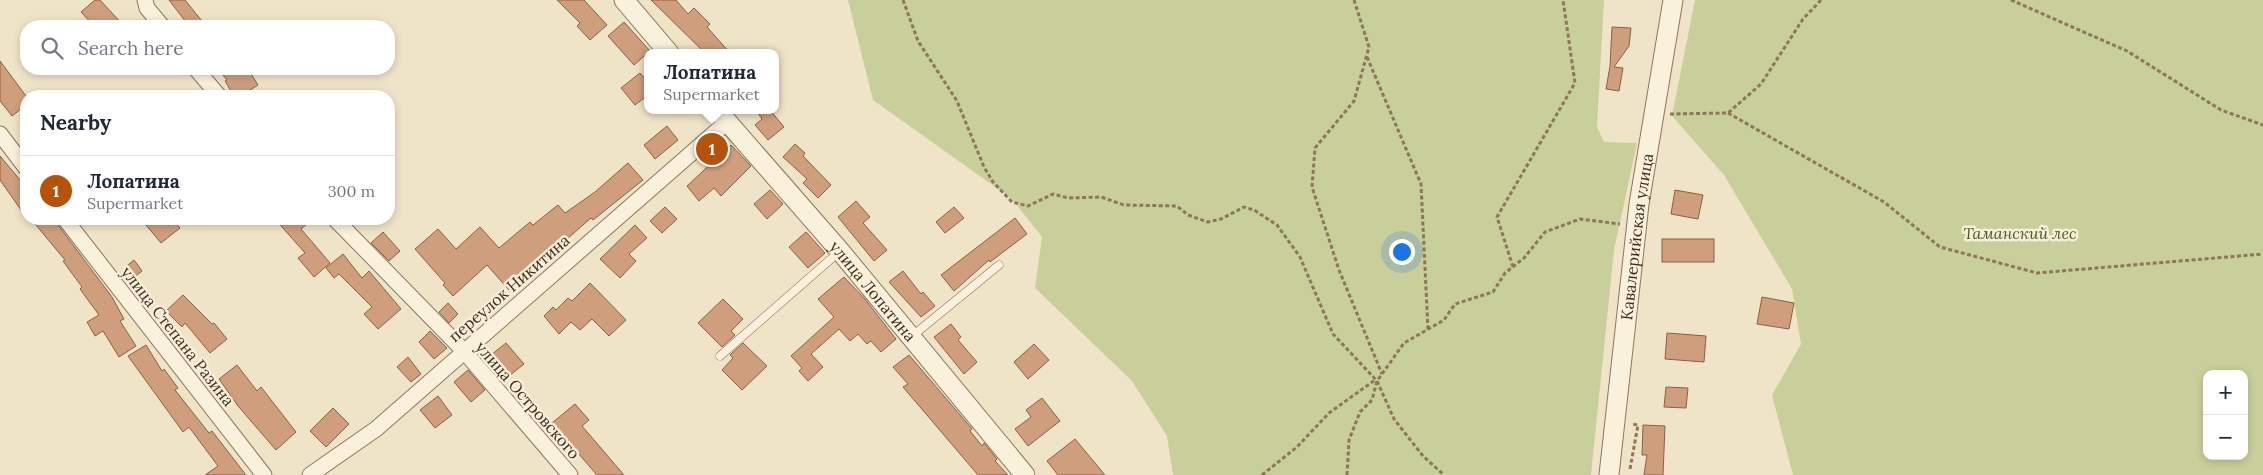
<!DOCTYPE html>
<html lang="en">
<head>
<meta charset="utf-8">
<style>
  :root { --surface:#fff; --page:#f6f6f7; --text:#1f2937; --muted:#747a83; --line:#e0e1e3; --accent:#b45309 }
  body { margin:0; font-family:Lora,serif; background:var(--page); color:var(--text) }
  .controls { position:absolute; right:15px; bottom:15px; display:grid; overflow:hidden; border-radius:10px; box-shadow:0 2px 8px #0003 }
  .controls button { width:45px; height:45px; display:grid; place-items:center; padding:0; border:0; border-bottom:1px solid var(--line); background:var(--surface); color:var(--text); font:25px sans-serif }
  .you { position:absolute; left:1401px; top:251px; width:18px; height:18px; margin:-12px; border:4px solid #fff; border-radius:50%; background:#1a73e8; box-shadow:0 0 0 8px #1a73e833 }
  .badge { display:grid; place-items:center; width:32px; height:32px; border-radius:50%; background:var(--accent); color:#fff; font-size:16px; font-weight:700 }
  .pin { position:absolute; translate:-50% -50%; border:2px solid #fff; box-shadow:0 1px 5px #0006 }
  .popup { position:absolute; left:644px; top:49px; width:135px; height:65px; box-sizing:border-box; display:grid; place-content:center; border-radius:10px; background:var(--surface); filter:drop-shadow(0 1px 4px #0005); font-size:16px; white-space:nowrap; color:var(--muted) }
  .popup b { font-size:19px; color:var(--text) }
  .popup::after { content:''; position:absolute; left:50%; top:100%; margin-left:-10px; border:10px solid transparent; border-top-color:var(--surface) }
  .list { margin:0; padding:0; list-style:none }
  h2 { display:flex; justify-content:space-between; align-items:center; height:65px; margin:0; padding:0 20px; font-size:21px }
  h2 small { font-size:16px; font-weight:400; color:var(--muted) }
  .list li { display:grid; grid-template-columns:32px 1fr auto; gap:15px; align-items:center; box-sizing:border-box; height:70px; padding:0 20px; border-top:1px solid var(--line) }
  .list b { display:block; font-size:19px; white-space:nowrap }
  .list p { margin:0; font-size:16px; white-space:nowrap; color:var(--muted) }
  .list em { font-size:16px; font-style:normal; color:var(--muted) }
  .icon { flex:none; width:28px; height:28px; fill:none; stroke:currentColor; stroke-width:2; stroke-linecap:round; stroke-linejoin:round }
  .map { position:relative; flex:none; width:2263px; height:475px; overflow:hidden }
  .search { position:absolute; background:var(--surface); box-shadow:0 2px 8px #0003; left:20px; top:20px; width:375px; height:55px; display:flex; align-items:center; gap:12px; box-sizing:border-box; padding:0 18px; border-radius:20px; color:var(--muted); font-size:19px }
  .panel { position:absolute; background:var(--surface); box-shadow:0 2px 8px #0003; left:20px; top:90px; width:375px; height:135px; border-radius:20px }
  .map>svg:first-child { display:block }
</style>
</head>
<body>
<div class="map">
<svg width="2263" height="475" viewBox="0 0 2263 475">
  <rect width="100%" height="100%" fill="#f0e4c8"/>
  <g fill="#c9cf9b" fill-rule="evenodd">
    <path d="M848,0H1604L1597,127L1604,142L1637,143L1614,250L1591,475H1173L1167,436L1132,381L1035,288L1042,237L1012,199L873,100Z"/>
    <path d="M1695,0H2263V475H1793L1772,395L1801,344L1792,289L1724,175L1672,116ZM2207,374H2244V456H2207Z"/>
  </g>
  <g fill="#cf9f7d" stroke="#8d5f41">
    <path d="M95,0H100L124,26H94L81,12Z"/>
    <path d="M169,0H185L206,26H189Z"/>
    <path d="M557,0H584L607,25L590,40L577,26L580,23Z"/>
    <path d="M651,0H676L688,14L694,8L710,24L707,27L730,53H705Z"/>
    <path d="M624,22L650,51L634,65L608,36Z"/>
    <path d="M1612,27L1631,28L1629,46L1614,67L1623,68L1619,91L1606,89L1610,66Z"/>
    <path d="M0,61L26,96V105L12,116L0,101Z"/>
    <path d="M218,69H248L258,85L240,96H234L225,81L227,80Z"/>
    <path d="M640,73L648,83V95L635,105L621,88Z"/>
    <path d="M756,110H770L784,127L768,140L755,125L762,119Z"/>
    <path d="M667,126L678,140L655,159L644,145Z"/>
    <path d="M795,144L805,153L803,156L831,185L818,198L803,183L807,179L783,157Z"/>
    <path d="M731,145L751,166L721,196L714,188L699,201L687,186Z"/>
    <path d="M0,156L26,187V217L0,180Z"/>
    <path d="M628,163L643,180L593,220L591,218L509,290L487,265L453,296L443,285L445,283L415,249L438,229L456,249L480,227L499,248L530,222L533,225L558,205L565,213L595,192Z"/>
    <path d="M770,190L783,204L767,219L754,204Z"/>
    <path d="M1675,190L1703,195L1698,219L1671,214Z"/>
    <path d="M856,201L870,217L863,223L887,250L874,261L838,217Z"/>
    <path d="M665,207L677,219L662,233L650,221Z"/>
    <path d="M954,207L964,218L945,233L936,222Z"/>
    <path d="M1015,218L1027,234L990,262L989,260L954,291L941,275Z"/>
    <path d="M31,219H52L58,225L112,297L124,319L120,321L136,346L119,357L103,331L95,336L87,322L99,315L80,289L82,287L63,261L65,260Z"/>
    <path d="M154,219H172L180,228L161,243L146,225Z"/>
    <path d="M275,219H313L301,229L330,263L314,277L298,258L305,253Z"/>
    <path d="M635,225L647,238L629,254L636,261L620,278L600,259Z"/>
    <path d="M383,232L400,251L389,261L371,243Z"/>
    <path d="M806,232L825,253L808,268L789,247Z"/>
    <rect x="1662" y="239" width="52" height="23"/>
    <path d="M343,254L362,278L369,271L401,309L378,329L364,314L372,307L339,274L334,278L326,268Z"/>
    <path d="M134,260L142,271L132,279L124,268Z"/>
    <path d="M903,271L921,294L923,292L935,306L921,317L889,282Z"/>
    <path d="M844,277L864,298L896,339L881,352L871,341L867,344L858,334L850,341L839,329L811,354L823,367L808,381L799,371L802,368L791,356L834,317L818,299Z"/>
    <path d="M590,283L626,320L609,336L592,319L580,330L571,322L559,334L544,316L553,307L556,310L568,298L572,301Z"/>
    <path d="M183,295L212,324L214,323L227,339L210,353L185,323L182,327L166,311Z"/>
    <path d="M1762,297L1794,303L1789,329L1757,324Z"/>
    <path d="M723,299L743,319L731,331L735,335L722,347L698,323Z"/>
    <path d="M448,303L458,314L449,323L439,312Z"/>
    <path d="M951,324L961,337L958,340L977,362L964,374L934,337Z"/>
    <path d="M430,331L447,348L434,359L419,342Z"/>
    <path d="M1667,333L1706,336L1704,362L1665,359Z"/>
    <path d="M506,343L524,364L509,376L491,355Z"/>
    <path d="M743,343L767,366L742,390L722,370L733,358L730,355Z"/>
    <path d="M1034,344L1049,360L1028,379L1014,362Z"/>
    <path d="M146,345L162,371L164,369L178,388L175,390L209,433L212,431L246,475H205L218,466L189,427L183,432L128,356Z"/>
    <path d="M909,355L972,429L970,431L982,446L984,443L997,459L995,461L1008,475H978L903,387L908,384L893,367Z"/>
    <path d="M408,357L421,374L411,382L397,367Z"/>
    <path d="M237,365L257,391L261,387L296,432L276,450L238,406L219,379Z"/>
    <path d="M468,370L485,390L471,402L454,382Z"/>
    <path d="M1666,387L1688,388L1686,408L1664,407Z"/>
    <path d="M438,396L452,415L435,428L420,410Z"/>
    <path d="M1042,398L1060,421L1028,446L1015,429L1031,417L1026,410Z"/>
    <path d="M575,404L589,420L582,426L624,475H597L552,423Z"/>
    <path d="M333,408L349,424L326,447L310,431Z"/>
    <path d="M1643,425L1665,426L1663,475H1644L1647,455H1642Z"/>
    <path d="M1075,439L1105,475H1058L1047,461Z"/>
  </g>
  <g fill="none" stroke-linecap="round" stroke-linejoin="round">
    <defs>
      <g id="service">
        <path d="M911,337L999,265"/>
        <path d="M720,356L840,251"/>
      </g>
      <g id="minor">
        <path d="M145,0L147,8L162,26"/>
        <path d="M196,69L219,96"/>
        <path d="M0,134L26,168"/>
        <path d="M65,219L264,475"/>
        <path d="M335,219L463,350L570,475"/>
        <path d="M310,475L376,429L727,122"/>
      </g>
      <g id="tertiary">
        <path d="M624,0L669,53"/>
        <path id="s1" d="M717,110L840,251L1025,475"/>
        <path id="s2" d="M1609,475L1639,204L1673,0"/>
      </g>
    </defs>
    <use href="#service" stroke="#8d765c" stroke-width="9"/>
    <use href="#minor" stroke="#8d765c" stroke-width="17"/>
    <use href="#tertiary" stroke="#8d765c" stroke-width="21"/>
    <g stroke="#8d765c" stroke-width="3" stroke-dasharray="4 2.5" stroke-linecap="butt">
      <path d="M903,0L918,41L957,101L984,167L993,182L1012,202L1028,206L1053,194L1068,198L1101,197L1124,205L1177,206L1188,215L1208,222L1221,219L1244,207L1254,210L1277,225L1300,257L1333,334L1377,381L1394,419L1423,456L1444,475"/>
      <path d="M1354,0L1369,47L1354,101L1315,148L1312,187L1339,270L1382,374"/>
      <path d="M2011,0L2127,51L2221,110L2263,125"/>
      <path d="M1367,57L1421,184L1428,330"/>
      <path d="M1728,113L1884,202L1940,247L2037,273L2263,254"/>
      <path d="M1670,114L1728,113L1761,84L1803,19L1821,0"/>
      <path d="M1513,267L1497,217L1575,83L1563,0"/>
      <path d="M1630,469L1638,425L1632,424"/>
      <path d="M1262,475L1297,447L1329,413L1375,380"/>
      <path d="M1347,475L1349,440L1360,412L1372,400L1377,381L1404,343L1444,320L1455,304L1493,292L1505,273L1524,258L1545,232L1580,219L1620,224"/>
    </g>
    <use href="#service" stroke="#faf1dc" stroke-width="8"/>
    <use href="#minor" stroke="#faf1dc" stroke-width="15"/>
    <use href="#tertiary" stroke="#faf1dc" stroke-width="19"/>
  </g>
  <g text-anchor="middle" stroke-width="5" stroke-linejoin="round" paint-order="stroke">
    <g font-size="16" font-style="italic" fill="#4d5a26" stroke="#f7eed8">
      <text x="2020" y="239">Таманский лес</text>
    </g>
    <g font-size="16" fill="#3d2e20" stroke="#f7eed8">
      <text dy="6" stroke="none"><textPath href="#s2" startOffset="240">Кавалерийская улица</textPath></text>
      <text transform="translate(509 288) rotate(-41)" y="6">переулок Никитина</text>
      <text dy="6" stroke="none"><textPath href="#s1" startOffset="239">улица Лопатина</textPath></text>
      <text transform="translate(178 336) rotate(52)" y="6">улица Степана Разина</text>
      <text transform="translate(528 400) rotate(49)" y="6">улица Островского</text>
    </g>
  </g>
</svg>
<div class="controls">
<button>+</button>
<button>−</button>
</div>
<div class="you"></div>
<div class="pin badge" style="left:712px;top:149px">1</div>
<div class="popup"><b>Лопатина</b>Supermarket</div>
<div class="search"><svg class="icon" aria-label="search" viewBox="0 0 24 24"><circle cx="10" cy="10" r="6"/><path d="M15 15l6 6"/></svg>Search here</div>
<section class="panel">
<h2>Nearby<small></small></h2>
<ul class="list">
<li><span class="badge">1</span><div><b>Лопатина</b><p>Supermarket</p></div><em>300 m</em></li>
</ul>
</section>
</div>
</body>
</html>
